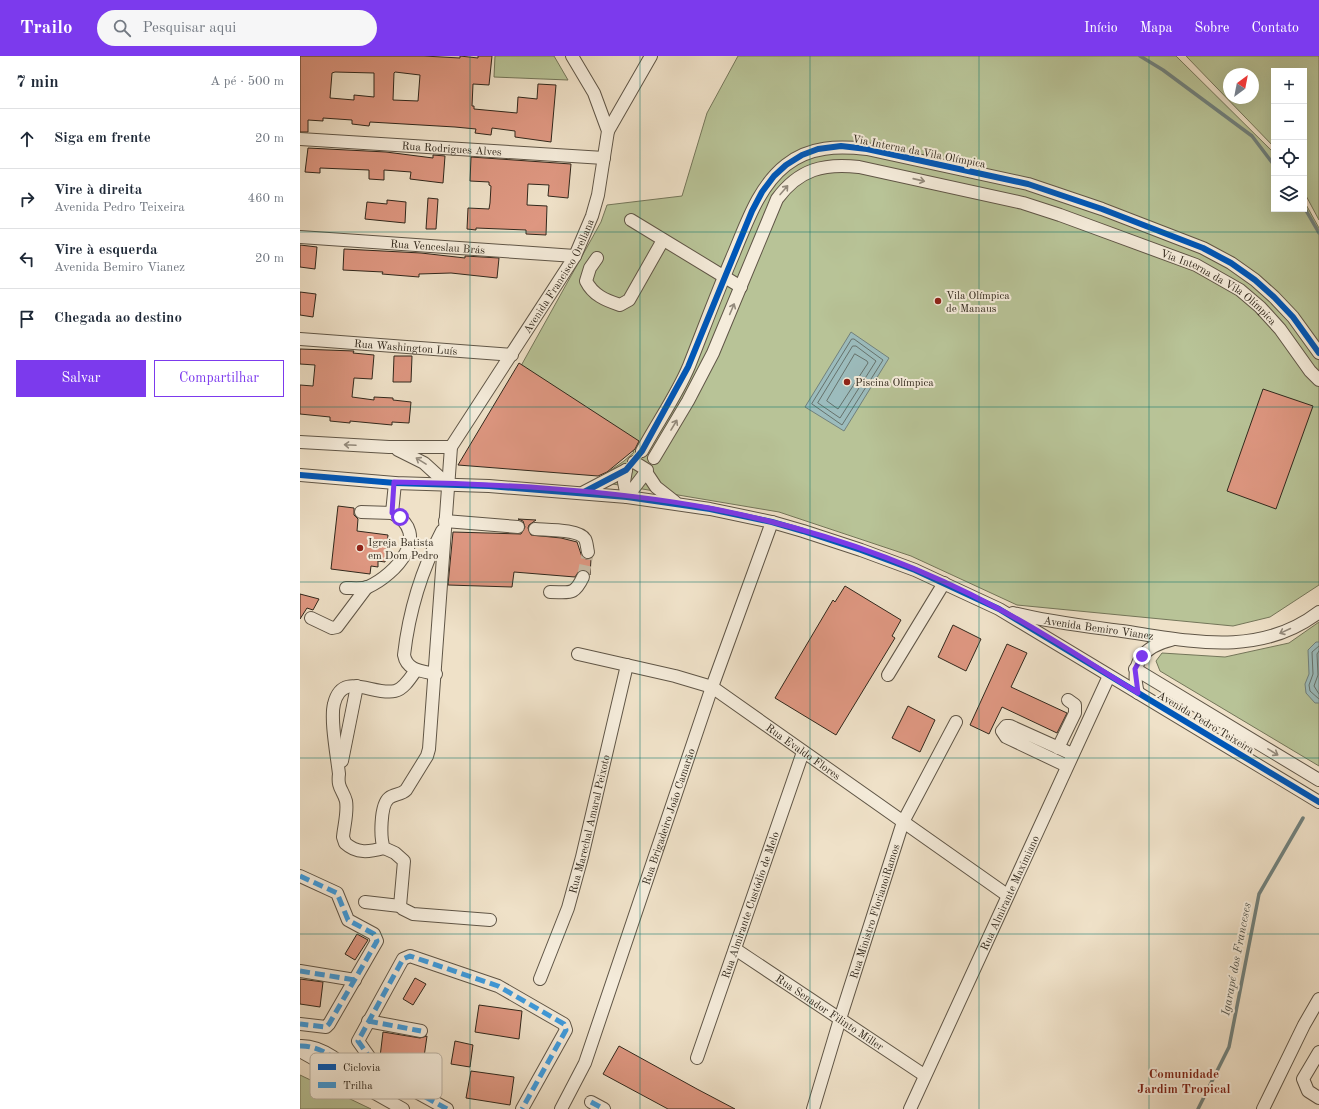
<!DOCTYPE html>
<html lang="pt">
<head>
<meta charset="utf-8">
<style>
  :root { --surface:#fff; --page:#f6f6f7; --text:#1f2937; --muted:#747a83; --line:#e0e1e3; --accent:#7c3aed }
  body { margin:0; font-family:"Old Standard TT",serif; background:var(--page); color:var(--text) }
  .controls { position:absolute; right:12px; top:12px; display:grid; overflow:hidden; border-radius:0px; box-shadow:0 4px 16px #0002 }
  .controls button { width:36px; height:36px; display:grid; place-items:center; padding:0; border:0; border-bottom:1px solid var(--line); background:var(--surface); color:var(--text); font:20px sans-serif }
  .compass { position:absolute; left:923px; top:12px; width:36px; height:36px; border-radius:50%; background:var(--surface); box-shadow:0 4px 16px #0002; rotate:32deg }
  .stop { position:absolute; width:12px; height:12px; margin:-9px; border:3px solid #7c3aed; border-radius:50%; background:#fff }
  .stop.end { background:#7c3aed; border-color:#fff; box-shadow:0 1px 4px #0008 }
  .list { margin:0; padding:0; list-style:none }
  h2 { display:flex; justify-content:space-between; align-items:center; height:52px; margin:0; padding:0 16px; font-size:17px }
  h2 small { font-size:13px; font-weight:400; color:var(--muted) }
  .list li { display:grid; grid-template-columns:26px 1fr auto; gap:12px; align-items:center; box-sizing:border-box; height:60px; padding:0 16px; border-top:1px solid var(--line) }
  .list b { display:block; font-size:15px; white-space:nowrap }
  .list p { margin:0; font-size:13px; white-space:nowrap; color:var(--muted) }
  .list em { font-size:13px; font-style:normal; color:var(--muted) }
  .actions { display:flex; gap:8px; padding:12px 16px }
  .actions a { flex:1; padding:9px 0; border:1px solid var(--accent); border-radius:0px; text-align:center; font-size:14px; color:var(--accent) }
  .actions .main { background:var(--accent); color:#fff }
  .icon { flex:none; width:22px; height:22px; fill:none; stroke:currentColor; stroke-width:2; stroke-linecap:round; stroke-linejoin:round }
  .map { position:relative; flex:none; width:1019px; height:1053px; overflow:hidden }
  header { display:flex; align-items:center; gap:24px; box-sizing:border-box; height:56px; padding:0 20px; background:var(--accent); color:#fff }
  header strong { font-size:19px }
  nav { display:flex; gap:22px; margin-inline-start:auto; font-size:14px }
  .search { width:280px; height:36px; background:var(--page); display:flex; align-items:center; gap:10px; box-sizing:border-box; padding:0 14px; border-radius:22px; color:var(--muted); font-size:15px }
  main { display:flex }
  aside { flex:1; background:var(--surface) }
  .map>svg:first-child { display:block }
</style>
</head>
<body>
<header>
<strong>Trailo</strong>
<div class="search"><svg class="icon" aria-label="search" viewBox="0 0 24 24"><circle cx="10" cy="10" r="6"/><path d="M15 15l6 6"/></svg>Pesquisar aqui</div>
<nav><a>Início</a><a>Mapa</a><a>Sobre</a><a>Contato</a></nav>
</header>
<main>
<aside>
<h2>7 min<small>A pé · 500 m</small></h2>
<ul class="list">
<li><svg class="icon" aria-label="ahead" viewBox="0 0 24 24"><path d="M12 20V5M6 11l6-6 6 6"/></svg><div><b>Siga em frente</b></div><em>20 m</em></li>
<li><svg class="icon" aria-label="right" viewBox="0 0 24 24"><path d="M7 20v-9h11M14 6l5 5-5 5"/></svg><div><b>Vire à direita</b><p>Avenida Pedro Teixeira</p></div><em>460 m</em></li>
<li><svg class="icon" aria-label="left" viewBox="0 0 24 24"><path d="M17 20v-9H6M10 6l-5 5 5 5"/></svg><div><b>Vire à esquerda</b><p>Avenida Bemiro Vianez</p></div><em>20 m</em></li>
<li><svg class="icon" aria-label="arrive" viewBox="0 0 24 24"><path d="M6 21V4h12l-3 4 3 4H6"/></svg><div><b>Chegada ao destino</b></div></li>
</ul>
<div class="actions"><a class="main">Salvar</a><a>Compartilhar</a></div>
</aside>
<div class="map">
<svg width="1019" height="1053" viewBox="0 0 1019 1053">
  <rect width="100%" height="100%" fill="#efe1c8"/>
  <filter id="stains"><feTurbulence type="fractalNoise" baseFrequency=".005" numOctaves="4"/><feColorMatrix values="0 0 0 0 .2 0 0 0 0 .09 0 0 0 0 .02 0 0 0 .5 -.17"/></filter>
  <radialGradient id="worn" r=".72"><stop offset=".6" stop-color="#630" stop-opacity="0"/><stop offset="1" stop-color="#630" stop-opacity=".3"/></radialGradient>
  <g fill="#b8c397" stroke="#74765a" fill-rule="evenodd">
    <path d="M195,0H254L268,24L194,21Z"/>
    <path d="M438,0H876L974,97V153H1004V145L1019,172V529L970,561L933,570L717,549L611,500L479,456L295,425L324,405L334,396L217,317L301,166L307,149L382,140L407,57Z"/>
    <path d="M886,0H1019V164L1004,136V15H974V91ZM929,18H953V42H929Z"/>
    <path d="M1019,566V710L860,615L856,605L862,597L925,601L989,587Z"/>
    <path d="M0,1019L71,1053H0Z"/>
  </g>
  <g fill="#9cbcbd" stroke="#71817d">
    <path d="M551,276L589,302L544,375L505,351Z"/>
    <path d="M1016,586H1019V647H1015L1006,637L1005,628L1009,618L1008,594Z"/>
  </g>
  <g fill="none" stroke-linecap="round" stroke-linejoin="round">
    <g stroke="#66726c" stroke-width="1">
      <path d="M552,283H554L583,304L542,369L512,348Z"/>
      <path d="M553,290H556L576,305L540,362L518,347Z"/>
      <path d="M555,298L567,305L568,307L538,353L527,345Z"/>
      <path d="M1019,590L1012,596L1013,618L1009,629L1010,635L1019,643"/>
      <path d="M1019,595L1017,598L1018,619L1014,630L1019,638"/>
    </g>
    <g stroke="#71817d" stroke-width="3.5">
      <path d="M840,0L863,14L952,80L974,109"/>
      <path d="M1004,151L1019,177"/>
      <path d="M898,1053L929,991L959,838L1003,762"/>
    </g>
  </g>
  <g fill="#de9781" stroke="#31281c" fill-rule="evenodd">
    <path d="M0,0H124L160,2V0L178,2V0H192L189,29L173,28L172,50H174V53L217,57L218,41L237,43L238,28L256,29L251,86L215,81V75L192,72L191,79L175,77L176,73L155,71L70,66L69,70L52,68V64L23,62V65L8,64V76H0ZM35,16L74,17V41L54,39V44L30,42L32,17ZM95,16L120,19L118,45L93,44L94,17Z"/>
    <path d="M8,92L86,96L133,102V99L145,100L143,127L110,123L111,116L84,114V124L69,123V114L20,112V117L5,116Z"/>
    <path d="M171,101L271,108L268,142L248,140L249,129L228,128L227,149L247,150L246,179L226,178V174L176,172V174L167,173L168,152L189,153L190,147L191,130L189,129V126L170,125Z"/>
    <path d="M128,142L138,143L136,173H126Z"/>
    <path d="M87,144L106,146L105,167L65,163L67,146L87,148Z"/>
    <path d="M0,189L17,191L15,213L0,211Z"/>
    <path d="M44,193L121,197L165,202V200L199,202L197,222L151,217L119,218V221L82,218L83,216L43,214Z"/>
    <path d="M0,236L16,238L13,261L0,259Z"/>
    <path d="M0,293L54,295L53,297L74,299L72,323L54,322L52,341L74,344V341L93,342V344L111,346L109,367L92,366V369L50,365V367L30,365V361L0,358V329L13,330L15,309L0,308Z"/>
    <path d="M94,300H112L111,326H93Z"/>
    <path d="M219,307L339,385L335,393L307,416L298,420L158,409Z"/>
    <path d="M963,333L1013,350L976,453L927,435Z"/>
    <path d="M38,450L54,452V459L58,463L57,475L88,479L85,506L78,505V511L71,510L70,518L31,513Z"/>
    <path d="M218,463L236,464L229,469L228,472L231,479L261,482L277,486L282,501L286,503H291L290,519L287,515L283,514L279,515L275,521L214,516L212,531L148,529L153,476L221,478L225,471L223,465Z"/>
    <path d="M545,530L601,564L592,580L595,582L536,679L475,642L533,544L535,546Z"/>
    <path d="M0,538L19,543L13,554L7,552L0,563Z"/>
    <path d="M653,569L681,583L666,615L638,601Z"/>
    <path d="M707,588L727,597L711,631L767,657L757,677L702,651L689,678L670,669Z"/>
    <path d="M608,650L635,664L620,696L592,682Z"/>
    <path d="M57,878L68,884L55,904L45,898Z"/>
    <path d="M115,922L126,928L113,949L103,943Z"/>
    <path d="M0,923L23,926L20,951L0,948Z"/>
    <path d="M179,949L222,955L219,983L175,976Z"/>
    <path d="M83,976L120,982L127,980L123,1008L80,1001Z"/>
    <path d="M155,985L173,989L170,1011L151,1008Z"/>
    <path d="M319,990L397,1033L435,1053H368L303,1018Z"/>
    <path d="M171,1015L214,1021L210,1049L166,1042Z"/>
  </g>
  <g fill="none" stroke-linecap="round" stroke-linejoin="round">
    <path stroke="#c9bca6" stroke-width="12" stroke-dasharray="12 6" stroke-linecap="butt" d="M283,521L288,496"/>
    <defs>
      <g id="minor">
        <path d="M308,75L351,0"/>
        <path id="s1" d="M0,83L304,102"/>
        <path d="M331,164L441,231"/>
        <path id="s2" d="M0,181L275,200"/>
        <path d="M297,202L290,212L286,225C293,239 305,244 320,249L329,244L363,184"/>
        <path id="s3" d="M0,283L212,299"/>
        <path d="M0,386L89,391H151"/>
        <path d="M98,394L124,407L147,428"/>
        <path d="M342,395C357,367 377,339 389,310C404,272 418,234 434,197C447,166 459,130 486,109C510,90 538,90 567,93L728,128L802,153L903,192L931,207L955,224L974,241L993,261L1019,297"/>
        <path id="s4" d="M354,402L388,345L413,297L477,143C499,113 524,107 559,111L723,147L760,159L896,209L940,234L960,251L980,273L1010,315L1019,324"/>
        <path d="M334,406L347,414"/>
        <path d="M326,414L324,426L327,441"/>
        <path d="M0,419L95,427L189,430L327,441L410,453L472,466L503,475L561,494L615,514L699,553L1019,746"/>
        <path d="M284,436L326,414"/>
        <path d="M327,441L346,416L356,431L375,446"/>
        <path d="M61,456L92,457L95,427"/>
        <path d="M145,465L218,471"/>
        <path d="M235,473C247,474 279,473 285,483C287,487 287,492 288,496"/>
        <path d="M46,532C52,532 62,533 68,531C95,519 133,478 92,457"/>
        <path d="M250,536C270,536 274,540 283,521"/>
        <path id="s5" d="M713,557C749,566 785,570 822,575C890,585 959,602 1019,556"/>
        <path d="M11,562L32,572L37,571L67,531"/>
        <path id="s6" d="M278,598L375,620L412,631L707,839"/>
        <path d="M835,613L1019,724"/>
        <path d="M136,618C122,615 107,615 104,599C109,555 121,515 142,475"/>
        <path d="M588,619L644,527"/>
        <path d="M838,637C830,608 842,591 871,584"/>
        <path d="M758,692L775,657V649L768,644"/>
        <path d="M42,705L57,630"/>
        <path d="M767,710L706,681L702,675L706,670H710L772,698"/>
        <path d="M84,792C69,796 57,798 45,787L43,781C44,770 48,756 46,745C43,734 37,732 39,718C37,700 30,663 34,648C42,614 73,640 95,635C104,633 111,621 116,614"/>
        <path d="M0,820L37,837L48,864L74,878L77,885L29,968L26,971L0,968"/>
        <path d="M65,846L100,850"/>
        <path id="s7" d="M190,864L113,858L103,853L100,850L104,805L95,797L84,792C80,783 80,749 89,742C94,738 101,739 106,734L127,700L129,693L151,391L275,200L292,160L298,139L308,75L294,37L272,0"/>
        <path id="s8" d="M435,893L624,1019"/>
        <path d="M0,915L55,924"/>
        <path id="s9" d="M240,923L268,852L282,801L327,609"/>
        <path d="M68,965L121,975"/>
        <path d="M0,990C22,989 45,1008 58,1024"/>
        <path d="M0,995L103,1053"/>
        <path d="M1019,996L1003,1023L1008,1035L1019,1042"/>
        <path id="s10" d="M397,1002L503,696"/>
        <path d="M55,1020L76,1011"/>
        <path d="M291,1046L304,1053"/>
        <path d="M147,1053L80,1016L58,985L103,903L110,900L198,930L264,968L266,974L222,1053"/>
        <path id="s11" d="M261,1053L285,1007L412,631L472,466"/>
        <path id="s12" d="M513,1053L540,963L603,766L656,666"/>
        <path id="s13" d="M610,1053L809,620"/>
        <path d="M963,1053L1004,969L1019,943"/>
      </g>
    </defs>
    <use href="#minor" stroke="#605647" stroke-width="14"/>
    <use href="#minor" stroke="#f5ecdb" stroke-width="12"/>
    <g stroke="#3e9cdf" stroke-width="5" stroke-dasharray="10 5" stroke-linecap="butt">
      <path d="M0,820L37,837L48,864L74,878L77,885L29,968L26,971L0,968"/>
      <path d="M0,915L55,924"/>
      <path d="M68,965L121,975"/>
      <path d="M0,990C25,989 48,1012 62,1030"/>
      <path d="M55,1020L76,1011"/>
      <path d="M291,1046L304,1053"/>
      <path d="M147,1053L80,1016L58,985L103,903L110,900L198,930L264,968L266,974L222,1053"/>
    </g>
    <defs>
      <g id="cycleway">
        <path d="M0,419L95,427L189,430L327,441L410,453L472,466L503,475L561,494L615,514L699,553L1019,746"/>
        <path d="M284,436L326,414L342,395L388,311L452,155L462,136L474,120L486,109L502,99L518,93L541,90L567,93L728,128L802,153L903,192L931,207L955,224L974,241L993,261L1019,297"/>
      </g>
    </defs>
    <use href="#cycleway" stroke="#f5ecdb" stroke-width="8"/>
    <use href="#cycleway" stroke="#0057b8" stroke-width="6"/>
  </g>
  <defs><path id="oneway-shaft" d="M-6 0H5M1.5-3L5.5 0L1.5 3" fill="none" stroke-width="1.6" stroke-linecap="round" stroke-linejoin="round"/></defs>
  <g stroke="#938a7c">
    <use href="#oneway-shaft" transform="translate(619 124) rotate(13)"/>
    <use href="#oneway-shaft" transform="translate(484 134) rotate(-49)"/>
    <use href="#oneway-shaft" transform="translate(432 253) rotate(-67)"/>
    <use href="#oneway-shaft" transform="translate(374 369) rotate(-59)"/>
    <use href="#oneway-shaft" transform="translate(50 389) rotate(-177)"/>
    <use href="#oneway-shaft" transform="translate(121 405) rotate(-148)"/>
    <use href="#oneway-shaft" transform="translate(985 575) rotate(155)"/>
    <use href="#oneway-shaft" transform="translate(973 696) rotate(31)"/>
  </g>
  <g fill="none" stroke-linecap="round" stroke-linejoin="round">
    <path stroke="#7c3aed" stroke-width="5" d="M100,461L92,457L94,426C199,428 306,433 409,452C509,471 610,505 699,553C747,578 792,609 838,637L835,613L842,600"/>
  </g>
  <path fill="none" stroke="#0f766e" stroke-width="1" stroke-opacity="0.55" d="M170,0V1053M340,0V1053M510,0V1053M679,0V1053M849,0V1053M0,176H1019M0,351H1019M0,526H1019M0,702H1019M0,878H1019"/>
  <g fill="#8f2418" stroke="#f5ecdb" stroke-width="1.5">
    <circle cx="638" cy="245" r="4"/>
    <circle cx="547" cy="326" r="4"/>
    <circle cx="60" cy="492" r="4"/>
  </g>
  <g text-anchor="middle" stroke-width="4" stroke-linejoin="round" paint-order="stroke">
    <g font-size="11" fill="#31281c" stroke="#f5ecdb">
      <text dy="4" stroke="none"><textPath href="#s1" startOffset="152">Rua Rodrigues Alves</textPath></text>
      <text transform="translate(619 95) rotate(11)" y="4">Via Interna da Vila Olímpica</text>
      <text dy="4" stroke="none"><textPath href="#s2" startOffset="138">Rua Venceslau Brás</textPath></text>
      <text dy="4" stroke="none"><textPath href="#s7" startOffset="785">Avenida Francisco Orellana</textPath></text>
      <text dy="4" stroke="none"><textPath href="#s4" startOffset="763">Via Interna da Vila Olímpica</textPath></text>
      <text dy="4" stroke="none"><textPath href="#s3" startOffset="106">Rua Washington Luís</textPath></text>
      <text dy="4" stroke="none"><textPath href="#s5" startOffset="87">Avenida Bemiro Vianez</textPath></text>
      <text transform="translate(906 666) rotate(31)" y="4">Avenida Pedro Teixeira</text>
      <text dy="4" stroke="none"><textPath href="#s6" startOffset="250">Rua Evaldo Flores</textPath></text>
      <text dy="4" stroke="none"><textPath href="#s11" startOffset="312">Rua Brigadeiro João Camarão</textPath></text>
      <text dy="4" stroke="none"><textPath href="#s9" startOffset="163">Rua Marechal Amaral Peixoto</textPath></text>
      <text dy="4" stroke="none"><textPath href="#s13" startOffset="238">Rua Almirante Maximiano</textPath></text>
      <text dy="4" stroke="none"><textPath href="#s10" startOffset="162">Rua Almirante Custódio de Melo</textPath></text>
      <text dy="4" stroke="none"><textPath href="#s12" startOffset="207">Rua Ministro FlorianoiRamos</textPath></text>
      <text dy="4" stroke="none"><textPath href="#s8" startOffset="114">Rua Senador Filinto Miller</textPath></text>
    </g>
    <g font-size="11" fill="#31281c" stroke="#f5ecdb" text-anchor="start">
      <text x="646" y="243">Vila Olímpica<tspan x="646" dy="13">de Manaus</tspan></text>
      <text x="555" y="330">Piscina Olímpica</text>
      <text x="68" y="490">Igreja Batista<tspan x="68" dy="13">em Dom Pedro</tspan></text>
    </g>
    <g font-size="12" font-style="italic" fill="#51544c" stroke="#f5ecdb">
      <text transform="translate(936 903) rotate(-79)" y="4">Igarapé dos Franceses</text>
    </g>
    <g font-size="13" font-weight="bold" fill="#7a1f14" stroke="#f5ecdb">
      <text x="884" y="1022">Comunidade<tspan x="884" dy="15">Jardim Tropical</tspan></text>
    </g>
  </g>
  <rect x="10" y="997" width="132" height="46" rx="6" fill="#f5ecdb" stroke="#bab1a2" stroke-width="1"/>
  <rect x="18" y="1008" width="18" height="6" fill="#0057b8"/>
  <rect x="18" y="1026" width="18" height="6" fill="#3e9cdf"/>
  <g font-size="11" fill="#31281c">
    <text x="43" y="1015">Ciclovia</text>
    <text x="43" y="1033">Trilha</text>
  </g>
  <rect width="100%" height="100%" filter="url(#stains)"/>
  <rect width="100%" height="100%" fill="url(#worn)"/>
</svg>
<div class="controls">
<button>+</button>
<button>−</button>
<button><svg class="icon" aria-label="locate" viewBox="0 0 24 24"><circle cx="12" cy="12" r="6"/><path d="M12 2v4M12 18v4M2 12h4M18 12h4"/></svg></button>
<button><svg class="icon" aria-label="layers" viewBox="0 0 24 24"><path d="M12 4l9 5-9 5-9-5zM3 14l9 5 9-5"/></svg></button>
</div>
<svg class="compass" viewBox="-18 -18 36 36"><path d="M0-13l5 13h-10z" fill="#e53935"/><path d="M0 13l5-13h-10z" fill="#747a83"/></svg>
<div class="stop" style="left:100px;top:461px"></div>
<div class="stop end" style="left:842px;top:600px"></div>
</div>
</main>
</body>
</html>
